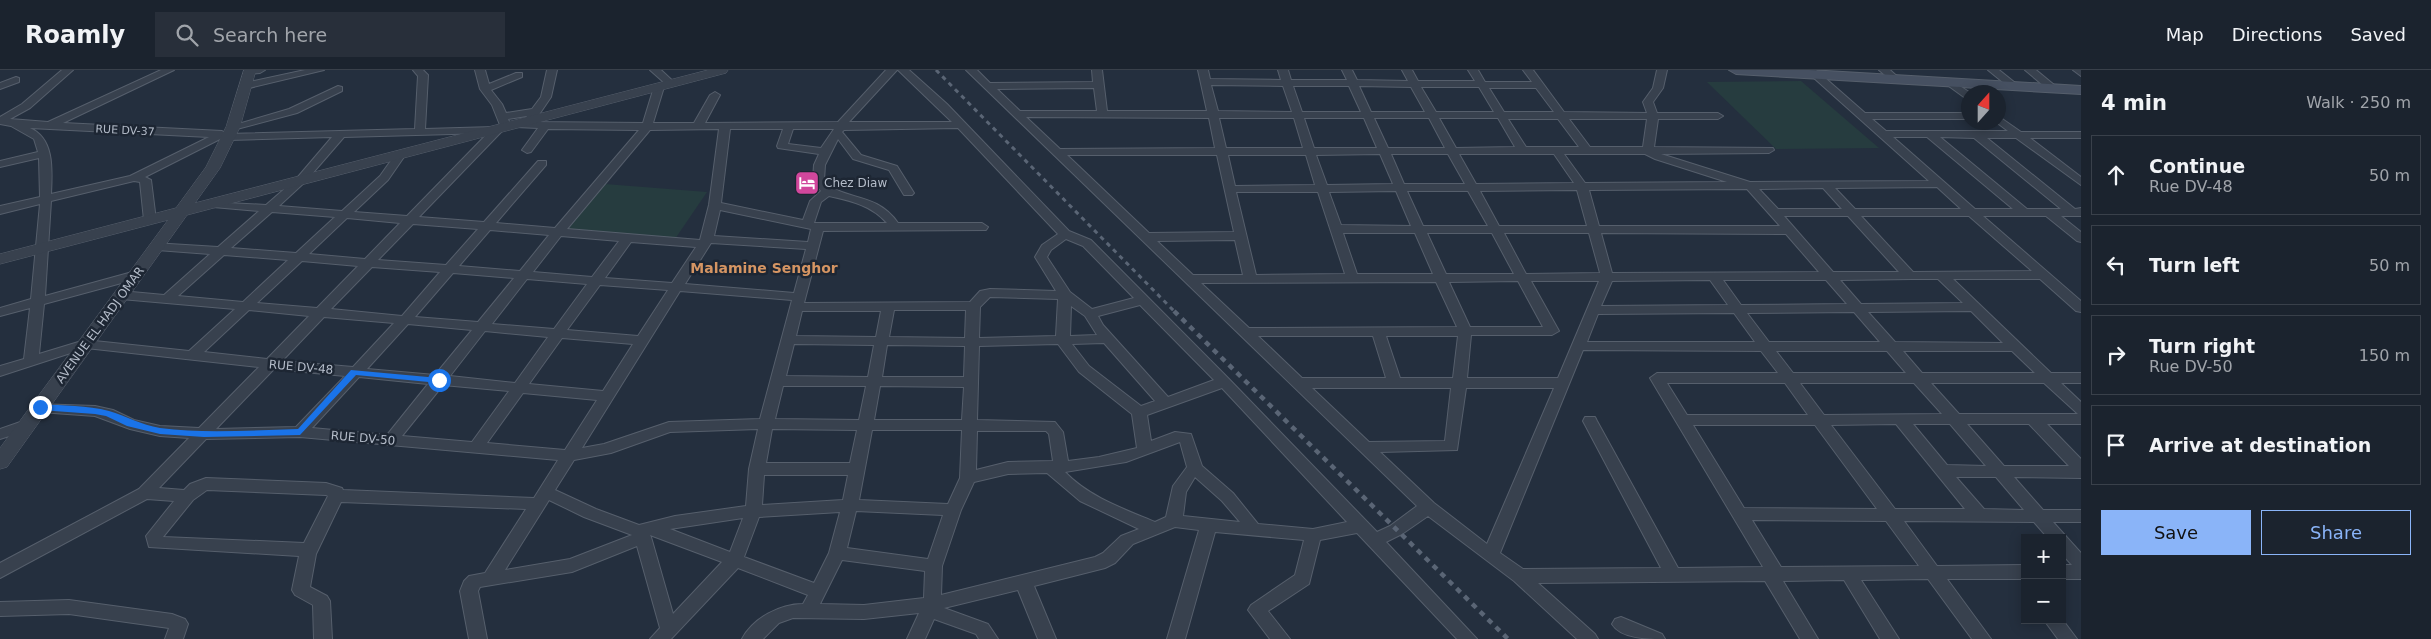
<!DOCTYPE html>
<html lang="en">
<head>
<meta charset="utf-8">
<style>
  :root { --surface:#1b232e; --page:#282f3a; --text:#f1f3f6; --muted:#a0a4aa; --line:#39404a; --accent:#8ab4f8 }
  body { margin:0; font-family:"DejaVu Sans",sans-serif; background:var(--page); color:var(--text) }
  .controls { position:absolute; right:15px; bottom:15px; display:grid; overflow:hidden; border-radius:0px; box-shadow:0 2px 12px #0003 }
  .controls button { width:45px; height:45px; display:grid; place-items:center; padding:0; border:0; border-bottom:1px solid var(--line); background:var(--surface); color:var(--text); font:25px sans-serif }
  .compass { position:absolute; left:1961px; top:15px; width:45px; height:45px; border-radius:50%; background:var(--surface); box-shadow:0 2px 12px #0003; rotate:21deg }
  .stop { position:absolute; width:15px; height:15px; margin:-11px; border:4px solid #1a73e8; border-radius:50%; background:#fff }
  .stop.end { background:#1a73e8; border-color:#fff; box-shadow:0 1px 5px #0008 }
  .list { margin:0; padding:0; list-style:none }
  h2 { display:flex; justify-content:space-between; align-items:center; height:65px; margin:0; padding:0 20px; font-size:21px }
  h2 small { font-size:16px; font-weight:400; color:var(--muted) }
  .list li { display:grid; grid-template-columns:32px 1fr auto; gap:15px; align-items:center; box-sizing:border-box; height:80px; margin:0 10px 10px; padding:0 10px; border:1px solid var(--line); border-radius:0px }
  .list b { display:block; font-size:19px; white-space:nowrap }
  .list p { margin:0; font-size:16px; white-space:nowrap; color:var(--muted) }
  .list em { font-size:16px; font-style:normal; color:var(--muted) }
  .actions { display:flex; gap:10px; padding:15px 20px }
  .actions a { flex:1; padding:11px 0; border:1px solid var(--accent); border-radius:0px; text-align:center; font-size:18px; color:var(--accent) }
  .actions .main { background:var(--accent); color:#111 }
  .icon { flex:none; width:28px; height:28px; fill:none; stroke:currentColor; stroke-width:2; stroke-linecap:round; stroke-linejoin:round }
  .map { position:relative; flex:none; width:2081px; height:569px; overflow:hidden }
  header { display:flex; align-items:center; gap:30px; box-sizing:border-box; height:70px; padding:0 25px; background:var(--surface); border-bottom:1px solid var(--line) }
  header strong { font-size:24px }
  nav { display:flex; gap:28px; margin-inline-start:auto; font-size:18px }
  .search { width:350px; height:45px; background:var(--page); display:flex; align-items:center; gap:12px; box-sizing:border-box; padding:0 18px; border-radius:0px; color:var(--muted); font-size:19px }
  main { display:flex }
  aside { flex:1; background:var(--surface) }
  .map>svg:first-child { display:block }
</style>
</head>
<body>
<header>
<strong>Roamly</strong>
<div class="search"><svg class="icon" aria-label="search" viewBox="0 0 24 24"><circle cx="10" cy="10" r="6"/><path d="M15 15l6 6"/></svg>Search here</div>
<nav><a>Map</a><a>Directions</a><a>Saved</a></nav>
</header>
<main>
<div class="map">
<svg width="2081" height="569" viewBox="0 0 2081 569">
  <rect width="100%" height="100%" fill="#242f3e"/>
  <g fill="#263c3f">
    <path d="M1801,11L1879,78L1776,79L1707,12Z"/>
    <path d="M605,114L707,122L675,169L568,159Z"/>
  </g>
  <g fill="none" stroke-linecap="round" stroke-linejoin="round">
    <defs>
      <g id="minor">
        <path d="M62,0H73L30,38L10,49L48,52L161,0H174L63,53L222,61L227,64L415,59L418,6L413,0H423L428,5L425,59L494,57L500,55L492,35L480,19L475,0H485L489,14L516,3H522V7L491,20L502,34L506,43L532,39L541,27L547,0H557L551,27L534,52L643,53L654,17L659,14L664,17L653,53H694L710,25L715,22L720,25L705,53L838,52L886,0H897L849,52H952L898,0H909L947,34L1069,161L1091,170L1229,309L1377,462L1390,456L1417,436L966,0H977L990,13L1093,12L1092,0H1102L1107,41H1207L1198,0H1208L1210,9L1281,10L1278,0H1288L1291,10H1347L1342,0H1352L1357,10L1408,11L1402,0H1412L1418,11H1475L1468,0H1478L1485,12H1532L1523,0H1533L1564,42L1647,43L1643,32L1653,18L1657,0H1667L1663,18L1653,32L1657,43H1718L1723,46L1718,49H1658L1654,77L1773,78L1774,80L1769,83L1661,84L1750,112L1929,111L1805,0H1816L1865,43H1968V49H1872L1886,61H2008L1996,52H1998V46L2021,62H2081V68H2030L2081,107V115L2016,68H1987L2075,139L2081,138V146H2061L2081,162V172L2077,171L2046,146H1983L2081,231V242L2076,241L2040,209H1953L2051,303H2081V313H2061L2081,332V354H2047L2081,389V408L2014,407L2043,440H2081V452H2053L2081,483V509H2062V495H2072L2062,484V468H2048L2034,452L1904,451L1937,496L2025,495V509H1947L1991,569H1972L1928,509L1861,510L1899,569H1880L1844,510L1783,511L1818,569H1800L1765,511L1538,513L1595,564L1598,569H1577L1514,511L1428,446L1402,464L1386,472L1477,569H1457L1357,463L1320,470L1309,514L1268,541L1290,569H1270L1248,540L1251,535L1295,505L1304,470L1215,462L1185,569H1167L1199,460L1175,457L1133,474L1115,493L1105,498L1034,516L1056,569H1038L1018,520L944,538L988,554L998,569H979L976,564L934,549L925,569H907L919,543L864,549L793,548L779,553L763,569H742C753,548 780,534 803,534L808,525L738,498L671,569H650L660,558L637,476L572,502L480,517L478,521L487,569H469L460,521L464,511L469,506L485,503L526,439L341,432L316,484L310,517L327,526L330,531L332,569H314L313,535L295,525L292,520L299,486L149,477L146,466L174,431L147,429L0,508V493L139,419L189,368L160,366L130,359L95,346L40,342L33,337L35,334L95,336L113,340L134,350L160,356L199,358L259,297L86,278L0,306V296L24,289L30,238L0,246V238L31,229L40,134L0,144V136L40,127L39,88L0,97V91L38,82L34,69L11,56L0,54V47L22,34ZM1211,15L1283,16L1292,42L1218,41ZM1293,16H1349L1361,42H1302ZM1359,16L1411,17L1425,42H1371ZM1421,17H1479L1494,42H1436ZM1094,18L1097,41H1020L997,19ZM1489,18H1536L1554,42H1504ZM527,46L524,51H516L511,54L516,57L538,58L522,80L527,83L531,82L548,59L639,60L555,158L496,153L546,95V91H538L484,152L419,147L504,59L510,58L511,56L508,49ZM1026,47L1209,48L1215,78L1060,79ZM1219,48H1294L1303,78H1226ZM1304,48H1364L1377,78H1314ZM1374,48H1429L1445,78H1388ZM1439,48H1498L1515,77L1456,78ZM1508,49H1558L1579,77H1526ZM1569,49H1647L1643,77H1590ZM30,58L209,67L130,106L51,124C52,101 55,69 30,58ZM958,58L1058,164L1042,175L1035,187L1056,221L990,219L980,221L970,232L804,233L823,161L986,160L988,157L982,153H898C875,120 842,132 824,110L825,95L838,69L853,89L889,100L904,125H912L914,123L897,96L861,85L842,62L844,60ZM719,59L709,135L700,170L567,159L650,60ZM730,59H783L777,76L778,78L819,84L814,95L813,110L821,121L810,131L803,150L721,133ZM793,59H834L821,78L788,74ZM488,63L407,146L354,142L388,110L406,84L401,81L397,82L380,106L342,141L279,136L305,112L344,67ZM224,67L229,70L332,67L297,108L266,135L209,132L207,134L213,137L259,141L218,177L153,173L151,176L153,179L157,180L210,184L164,225L121,221L115,225L121,229L235,239L189,281L85,270L39,284L44,234L140,208L142,205L136,201L45,226L51,131L134,111L140,112L144,150L146,153H154L156,150L151,110L145,107ZM1893,67H1927L2013,139H1975ZM1940,67L1974,68L2061,139H2027ZM1380,84L1393,114L1327,115L1316,85ZM1391,84H1448L1465,114H1404ZM1459,84H1554L1574,113L1476,114ZM1564,84H1645L1655,89L1727,112L1585,113ZM1067,85H1217L1234,162L1149,163ZM1228,85H1306L1315,115L1235,116ZM1937,117L1961,139H1855L1835,118ZM1823,118L1842,139H1778L1759,119ZM1747,119L1780,156H1599L1589,120ZM1577,120L1587,156H1499L1480,121ZM1396,121L1411,156L1341,155L1329,122ZM1407,121H1468L1488,156H1423ZM1236,122H1318L1345,204L1256,205ZM829,126C851,131 871,135 887,153H814L821,132ZM720,140L811,159L808,172L714,166ZM272,142L335,147L296,183L231,178ZM1784,146H1848L1899,202H1833ZM1861,146H1969L2032,201L1913,202ZM347,148L400,153L365,189L309,184ZM413,154L478,159L446,195L378,190ZM490,160L549,165L520,201L459,196ZM1343,163H1415L1433,204H1357ZM1427,163H1492L1514,204H1446ZM1504,163H1589L1600,203L1526,204ZM1601,163L1786,164L1819,202L1612,203ZM561,166L619,171L592,207L533,202ZM1066,169L1083,176L1134,228L1092,239L1070,222L1047,187L1051,180ZM1235,170L1243,205H1193L1157,171ZM631,172L696,177L672,213L605,208ZM711,173L806,179L794,223L685,214ZM224,185L288,190L243,232L178,226ZM302,191L358,196L317,238L257,233ZM372,197L440,202L402,246L331,239ZM453,203L514,208L478,252L415,247ZM527,209L587,214L554,259L492,254ZM1912,209H1938L1963,233L1861,234L1840,210ZM1710,210L1728,235L1601,236L1612,211ZM1723,210H1826L1847,234L1741,235ZM1518,211L1543,257H1470L1449,212ZM1531,211H1599L1558,308H1467L1471,265H1552L1559,261ZM1436,212L1457,257L1249,258L1201,213ZM600,215L668,220L638,266L567,260ZM680,221L792,230L760,349L669,352L604,374L582,378ZM990,227L1058,229L1056,266L979,268L980,237ZM1140,235L1214,310L1168,327L1103,255L1098,246ZM1071,236L1085,246L1097,265L1070,266ZM249,240L309,246L267,289L204,282ZM894,240H966L965,268L889,267ZM802,241H881L876,267L796,266ZM1971,241L2003,273L1895,272L1868,242ZM1854,242L1880,272H1769L1747,243ZM1734,243L1755,272H1587L1598,244ZM324,247L394,253L353,297L282,291ZM408,254L472,260L435,305L367,299ZM485,261L548,267L515,313L450,306ZM1258,266H1373L1386,308H1302ZM1386,266H1458L1453,308H1400ZM562,268L633,274L603,321L529,314ZM1104,273L1155,331L1141,336L1089,296L1072,274ZM794,274L874,275L868,307L786,306ZM1058,274L1079,302L1132,344L1137,378L1099,387L1068,391L1063,362L1055,352L977,350L979,276ZM887,275L965,276L964,307H882ZM1583,280L1761,281L1778,303H1657L1650,308L1763,497L1678,498L1597,351L1595,347H1585L1583,351L1661,498L1523,499L1500,483ZM1776,281H1887L1906,303H1793ZM1903,281H2012L2035,303H1922ZM274,299L345,306L296,357L216,359ZM359,307L428,314L387,365L312,358ZM1667,313H1785L1808,345H1687ZM1800,313H1914L1942,344L1824,345ZM1931,313H2044L2078,344H1959ZM443,315L509,321L472,372L402,366ZM783,316H866L859,350L775,349ZM880,316L964,317L962,350H874ZM1222,318L1347,452L1313,459L1258,454L1233,423L1202,396L1191,364L1175,362L1151,371L1147,345ZM1312,318H1451L1445,371L1369,372ZM1466,318H1554L1487,474L1434,433L1380,382L1457,380ZM523,323L597,330L565,380L487,373ZM1896,354L1965,439H1895L1831,355ZM1913,354H1950L1986,396L1947,395ZM1967,354H2029L2069,396H2004ZM1693,355H1815L1877,439L1744,438ZM758,359L749,399L746,436L675,446L639,455L596,439L555,420L574,390L611,383L670,362ZM772,359L857,360L850,393H766ZM872,360H962L960,408L948,434L859,430ZM977,361H1046L1049,364L1053,391L1008,392L976,400ZM300,367L558,390L534,428L343,420L342,418L326,413L206,408L190,414L184,420L159,418L206,369ZM1180,372L1187,397L1173,416L1166,447L1155,452C1124,439 1089,427 1065,402L1126,392ZM1047,403L1080,431L1139,459L1121,466L1103,483L1095,487L941,525L942,496L961,440L974,412L1008,404ZM764,405H848L843,430L762,435ZM1195,407L1222,431L1240,452L1183,446L1186,422ZM1956,407H1996L2024,440L1984,439ZM207,420L326,425L328,426L304,473L163,467L193,430ZM549,430L584,447L632,465L570,489L505,500ZM856,441L943,445L928,489L847,478ZM840,442L829,483L814,513L744,487L759,447ZM743,448L730,482L670,459ZM1752,450L1886,451L1919,496L1781,497ZM650,465L722,492L673,544L651,467ZM842,490L925,501L924,528L864,535L820,534Z"/>
        <path d="M247,0H265L260,3L247,4Z"/>
        <path d="M305,0H324L245,19L240,16L245,13Z"/>
        <path d="M650,0H661L676,14L668,16Z"/>
        <path d="M1879,0H1890L1900,9L1892,11Z"/>
        <path d="M1988,0H1999L2019,16L2010,18Z"/>
        <path d="M2025,0H2036L2059,19L2050,21Z"/>
        <path d="M2073,0H2081V6Z"/>
        <path d="M16,7L19,8V12L0,19V13Z"/>
        <path d="M1949,9L1969,22L1968,30L1946,14V10Z"/>
        <path d="M338,16L342,17V21L297,43L233,60L228,57L289,39Z"/>
        <path d="M26,350L31,351L33,355L31,359L0,369V359Z"/>
        <path d="M69,530L172,544L185,549L188,554L183,569H165L169,558L69,544L0,546V532Z"/>
        <path d="M1621,547L1662,564L1665,569C1649,569 1621,569 1612,554L1615,549Z"/>
        <path d="M2062,549L2077,569H2058L2044,550Z"/>
      </g>
      <path id="tertiary" d="M244,0H256L240,57L220,98L195,133L708,0H728L726,3L187,145L7,397L0,399V378L168,150L0,194V184L176,138L206,97L226,57Z"/>
      <path id="secondary" d="M1729,0H1809L2081,16V24L1736,4Z"/>
    </defs>
    <use href="#minor" stroke="#565f6c" stroke-width="2"/>
    <use href="#tertiary" stroke="#565f6c" stroke-width="1"/>
    <use href="#secondary" stroke="#565f6c" stroke-width="2"/>
    <use href="#minor" fill="#38414e" fill-rule="evenodd"/>
    <use href="#tertiary" fill="#38414e" fill-rule="evenodd"/>
    <use href="#secondary" fill="#465061" fill-rule="evenodd"/>
    <path stroke="#5a6575" stroke-width="3" stroke-dasharray="4.5 4.5" stroke-linecap="butt" d="M936,0L1175,242"/>
    <path stroke="#5a6575" stroke-width="4.5" stroke-dasharray="5.5 5.5" stroke-linecap="butt" d="M1174,241L1508,569"/>
  </g>
  <path fill="#1a73e8" d="M351,300L439,308L443,310L439,313L356,305L300,365L204,367L160,364L127,356L106,346L95,344L40,340L36,337L40,334C63,336 87,335 109,341C126,346 141,355 160,358C205,364 253,360 298,359Z"/>
  <defs>
    <symbol id="hotel-square" viewBox="-11 -11 22 22"><rect x="-9" y="-9" width="18" height="18" rx="4" fill="#d1479c" stroke="#1d2633"/><path d="M-6-4.5h1.5V1H6V5H4.5V3h-9V5H-6ZM-4 0a1.8 1.8 0 1 1 3.6 0ZM.5 0V-2.5h3Q6-2.5 6 0Z" fill="#fff"/></symbol>
  </defs>
  <g fill-rule="evenodd">
    <use href="#hotel-square" x="793" y="99" width="28" height="28"/>
  </g>
  <g text-anchor="middle" stroke-width="5" stroke-linejoin="round" paint-order="stroke">
    <g font-size="11" fill="#b4bcc9" stroke="#1d2633">
      <text transform="translate(125 60) rotate(3)" y="4">RUE DV-37</text>
    </g>
    <g font-size="12" fill="#b4bcc9" stroke="#1d2633" text-anchor="start">
      <text x="824" y="117">Chez Diaw</text>
    </g>
    <g font-size="12" fill="#b4bcc9" stroke="#1d2633">
      <text transform="translate(100 255) rotate(-54)" y="4">AVENUE EL HADJ OMAR</text>
      <text transform="translate(301 297) rotate(5)" y="4">RUE DV-48</text>
      <text transform="translate(363 368) rotate(5)" y="4">RUE DV-50</text>
    </g>
    <g font-size="14" font-weight="bold" fill="#d59563" stroke="#1d2633">
      <text x="764" y="203">Malamine Senghor</text>
    </g>
  </g>
</svg>
<div class="controls">
<button>+</button>
<button>−</button>
</div>
<svg class="compass" viewBox="-18 -18 36 36"><path d="M0-13l5 13h-10z" fill="#e53935"/><path d="M0 13l5-13h-10z" fill="#a0a4aa"/></svg>
<div class="stop" style="left:439px;top:310px"></div>
<div class="stop end" style="left:40px;top:337px"></div>
</div>
<aside>
<h2>4 min<small>Walk · 250 m</small></h2>
<ul class="list">
<li><svg class="icon" aria-label="ahead" viewBox="0 0 24 24"><path d="M12 20V5M6 11l6-6 6 6"/></svg><div><b>Continue</b><p>Rue DV-48</p></div><em>50 m</em></li>
<li><svg class="icon" aria-label="left" viewBox="0 0 24 24"><path d="M17 20v-9H6M10 6l-5 5 5 5"/></svg><div><b>Turn left</b></div><em>50 m</em></li>
<li><svg class="icon" aria-label="right" viewBox="0 0 24 24"><path d="M7 20v-9h11M14 6l5 5-5 5"/></svg><div><b>Turn right</b><p>Rue DV-50</p></div><em>150 m</em></li>
<li><svg class="icon" aria-label="arrive" viewBox="0 0 24 24"><path d="M6 21V4h12l-3 4 3 4H6"/></svg><div><b>Arrive at destination</b></div></li>
</ul>
<div class="actions"><a class="main">Save</a><a>Share</a></div>
</aside>
</main>
</body>
</html>
